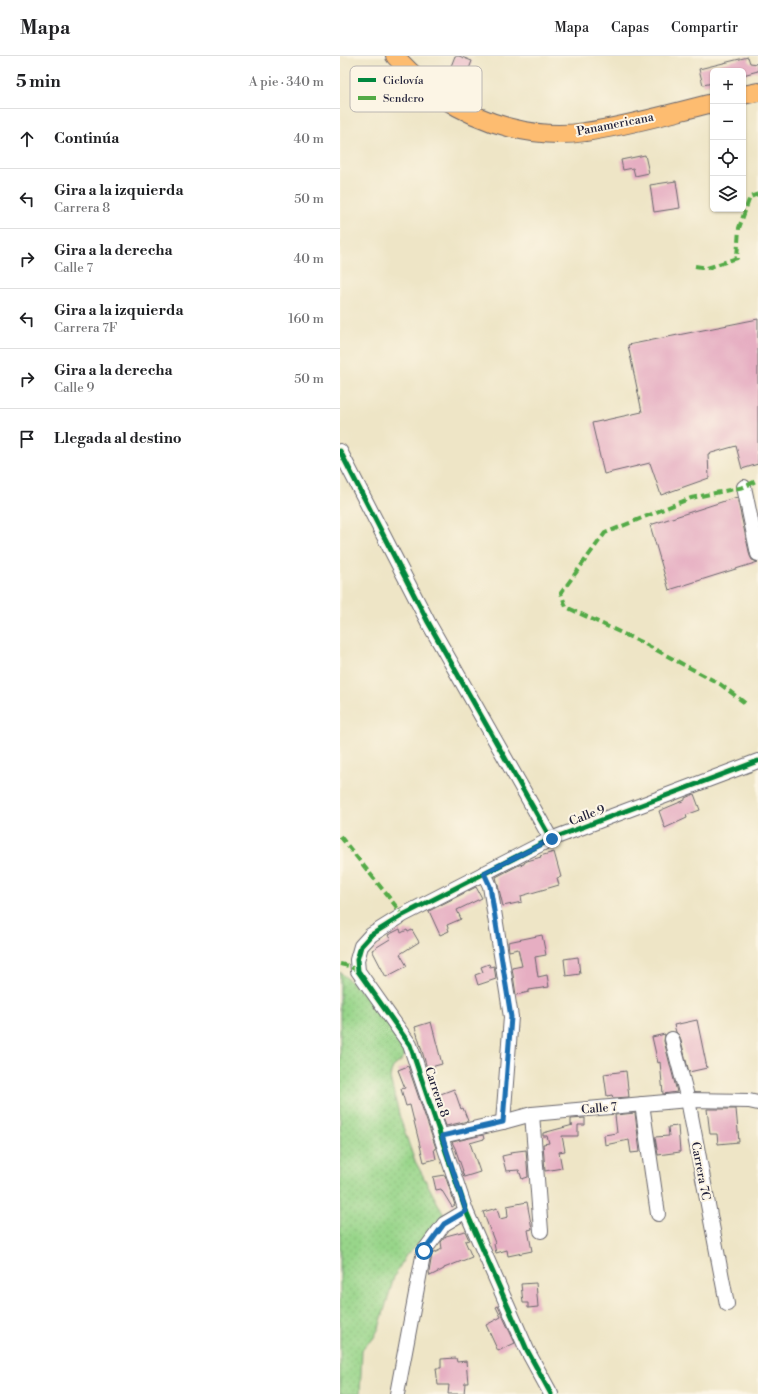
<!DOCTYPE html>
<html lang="es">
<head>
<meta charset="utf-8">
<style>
  :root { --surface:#fff; --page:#f6f6f6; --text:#202124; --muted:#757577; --line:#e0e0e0 }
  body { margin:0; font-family:"Libre Bodoni",serif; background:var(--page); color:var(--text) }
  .controls { position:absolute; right:12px; top:12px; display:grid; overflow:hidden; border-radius:6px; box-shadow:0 1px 3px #0004 }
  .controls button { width:36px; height:36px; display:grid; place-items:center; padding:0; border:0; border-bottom:1px solid var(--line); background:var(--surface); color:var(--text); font:20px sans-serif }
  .stop { position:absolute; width:12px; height:12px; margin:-9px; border:3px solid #1f6fb2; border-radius:50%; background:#fff }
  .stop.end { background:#1f6fb2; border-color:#fff; box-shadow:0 1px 4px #0008 }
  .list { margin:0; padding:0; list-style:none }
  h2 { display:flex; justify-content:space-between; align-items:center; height:52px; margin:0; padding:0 16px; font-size:17px }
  h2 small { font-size:13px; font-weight:400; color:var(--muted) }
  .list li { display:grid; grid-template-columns:26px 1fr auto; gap:12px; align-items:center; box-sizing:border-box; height:60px; padding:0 16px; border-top:1px solid var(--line) }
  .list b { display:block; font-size:15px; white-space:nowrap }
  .list p { margin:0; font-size:13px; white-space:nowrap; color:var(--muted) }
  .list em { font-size:13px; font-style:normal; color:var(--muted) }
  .icon { flex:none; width:22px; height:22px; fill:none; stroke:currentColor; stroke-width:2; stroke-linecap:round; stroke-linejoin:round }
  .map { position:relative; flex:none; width:418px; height:1338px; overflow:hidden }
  header { display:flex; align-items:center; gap:24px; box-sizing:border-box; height:56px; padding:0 20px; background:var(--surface); border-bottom:1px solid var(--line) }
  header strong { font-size:19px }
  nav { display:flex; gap:22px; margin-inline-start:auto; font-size:14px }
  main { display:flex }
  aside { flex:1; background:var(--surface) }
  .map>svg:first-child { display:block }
</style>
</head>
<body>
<header>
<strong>Mapa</strong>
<nav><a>Mapa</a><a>Capas</a><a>Compartir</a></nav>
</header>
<main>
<aside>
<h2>5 min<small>A pie · 340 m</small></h2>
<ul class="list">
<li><svg class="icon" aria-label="ahead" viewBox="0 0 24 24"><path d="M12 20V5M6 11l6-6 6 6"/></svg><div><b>Continúa</b></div><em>40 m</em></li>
<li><svg class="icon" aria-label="left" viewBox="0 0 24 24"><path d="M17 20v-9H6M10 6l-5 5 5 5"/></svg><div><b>Gira a la izquierda</b><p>Carrera 8</p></div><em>50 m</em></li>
<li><svg class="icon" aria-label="right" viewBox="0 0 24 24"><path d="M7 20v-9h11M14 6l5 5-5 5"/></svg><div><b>Gira a la derecha</b><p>Calle 7</p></div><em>40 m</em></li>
<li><svg class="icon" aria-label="left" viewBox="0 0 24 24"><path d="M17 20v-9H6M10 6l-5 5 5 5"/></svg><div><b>Gira a la izquierda</b><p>Carrera 7F</p></div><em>160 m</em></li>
<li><svg class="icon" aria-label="right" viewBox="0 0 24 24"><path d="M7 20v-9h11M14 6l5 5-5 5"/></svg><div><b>Gira a la derecha</b><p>Calle 9</p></div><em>50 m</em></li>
<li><svg class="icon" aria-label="arrive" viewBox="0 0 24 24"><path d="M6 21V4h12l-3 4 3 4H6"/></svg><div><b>Llegada al destino</b></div></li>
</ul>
</aside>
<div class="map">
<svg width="418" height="1338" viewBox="0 0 418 1338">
  <defs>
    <pattern id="grass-dots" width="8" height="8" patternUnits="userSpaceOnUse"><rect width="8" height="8" fill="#98d58a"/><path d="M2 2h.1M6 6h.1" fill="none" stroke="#83b778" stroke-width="1.8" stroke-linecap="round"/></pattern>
  </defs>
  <rect width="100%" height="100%" fill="#fcf5e5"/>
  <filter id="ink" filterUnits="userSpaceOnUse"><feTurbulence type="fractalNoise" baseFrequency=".025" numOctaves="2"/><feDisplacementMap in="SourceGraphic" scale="8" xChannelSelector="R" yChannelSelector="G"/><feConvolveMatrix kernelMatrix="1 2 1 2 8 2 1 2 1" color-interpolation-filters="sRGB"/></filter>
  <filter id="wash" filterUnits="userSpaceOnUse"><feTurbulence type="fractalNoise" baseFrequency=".012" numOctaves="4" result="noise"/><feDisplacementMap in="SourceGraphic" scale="16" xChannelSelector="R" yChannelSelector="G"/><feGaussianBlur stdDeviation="0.9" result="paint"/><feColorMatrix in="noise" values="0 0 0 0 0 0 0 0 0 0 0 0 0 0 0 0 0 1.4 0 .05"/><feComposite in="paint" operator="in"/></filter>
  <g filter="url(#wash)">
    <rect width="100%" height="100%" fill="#eee5c6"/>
    <path fill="url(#grass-dots)" stroke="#5d7c62" d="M0,916L22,936L54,971L65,995V998L62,1004L53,1011L51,1016L50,1022L60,1062L74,1103L105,1161L66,1199L54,1221L39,1272L33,1283L25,1289L22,1295L20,1338H0Z"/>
    <g id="blocks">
      <g fill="#e6aec2">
        <path d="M115,0H119L132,5L125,24L108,18Z"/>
        <path d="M408,1L410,7L418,8V15L403,19V15H373V27L363,29L359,13Z"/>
        <path d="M305,99L309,117L295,120L293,112L283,114L281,104Z"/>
        <path d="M336,125L340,152L314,156L310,129Z"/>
        <path d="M418,263V408L402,413L396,390L368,398L369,422L321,439L310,407L264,418L252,367L302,356L288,289Z"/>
        <path d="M397,441L410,500L412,504L418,506L329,534L310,469Z"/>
        <path d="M354,738L360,754L346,759L347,762L325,772L319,755L345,744V742Z"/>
        <path d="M214,796L221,821L217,822L219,829L181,840L182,846L163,850L156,821L179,809L184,808V807L187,805L201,801L200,800Z"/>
        <path d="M136,831L142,842L117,854L121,863L107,869L109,875L100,879L89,855Z"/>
        <path d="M60,873L61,877L67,874L68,876L72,874L79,886L60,898L67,910L46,921L32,894L50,883L48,879Z"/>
        <path d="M202,879L206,899L195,901L198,921L207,919L209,931L189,934V936L176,939L172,912L182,910L178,893L169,895L168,886Z"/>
        <path d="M238,901L240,918L226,920L224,903Z"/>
        <path d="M149,908L150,911L154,910L156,923L138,929L135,919L143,916L141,911Z"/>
        <path d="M357,964L367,1012L349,1016L340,981L336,976L334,969Z"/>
        <path d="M91,966L102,1008L87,1012L75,971Z"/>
        <path d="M325,978L324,985L337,1036L323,1038L320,1006L318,1007L312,981Z"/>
        <path d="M68,1010L96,1092L94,1093L96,1103L84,1106L70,1049L66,1050L61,1033L65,1032L58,1014Z"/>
        <path d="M286,1015L289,1041L273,1042L272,1039L267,1040L264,1018Z"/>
        <path d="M114,1033L121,1053L123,1052L128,1065L106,1070L97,1044L100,1043L98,1039Z"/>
        <path d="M367,1053H396L399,1086L378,1088L377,1078H370Z"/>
        <path d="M295,1057L300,1096L291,1097L289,1084L265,1089L264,1079L277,1077L275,1059Z"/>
        <path d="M245,1062V1069H238V1080H222L225,1095L219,1096L222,1112L205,1115L203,1088L209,1087L207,1080H203V1077L233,1069H231V1063Z"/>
        <path d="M338,1070L340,1096L318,1099L315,1081L329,1080L328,1071Z"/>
        <path d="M143,1079L144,1083L130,1087L140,1116L124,1121L122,1115H123L115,1092L112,1086Z"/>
        <path d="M186,1094L188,1121L182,1123L179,1114L166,1115L162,1100L171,1098L170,1096Z"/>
        <path d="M105,1119L115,1149L112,1151L101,1133L96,1134L93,1121Z"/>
        <path d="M187,1146L192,1173L188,1174L192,1195L168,1200L167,1194L156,1197L154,1188L155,1187L143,1156L157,1152L160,1163L168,1161L167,1150Z"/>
        <path d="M125,1175L129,1184L125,1185L132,1201L104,1212V1213L90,1220L89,1216L92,1198L102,1193L101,1186L106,1180Z"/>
        <path d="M196,1227L198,1251L188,1252V1247H183L181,1228Z"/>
        <path d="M158,1250L175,1287L158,1295L146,1269L161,1261L156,1251Z"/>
        <path d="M116,1302L117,1306L126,1305L128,1327H125L124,1338H108L109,1329H98L96,1312H101V1303Z"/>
      </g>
    </g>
  </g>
  <g filter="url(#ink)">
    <use href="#blocks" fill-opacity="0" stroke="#69666c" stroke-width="1"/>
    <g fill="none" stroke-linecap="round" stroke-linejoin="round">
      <defs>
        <g id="minor">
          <path d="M0,395L88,566L211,783"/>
          <path d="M404,431L418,498"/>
          <path d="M144,817L150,830L171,961L163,1066"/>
          <path d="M332,983L348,1044L387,1248"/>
          <path d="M302,1048L318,1158"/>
          <path d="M192,1058L201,1175"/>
          <path d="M102,1080L163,1066L192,1058L348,1044L409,1045L418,1047"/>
          <path d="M57,1338L84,1195L104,1168L126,1155"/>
          <path d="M211,1338L187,1294L126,1155L70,989L18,915L17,904L21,890L31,879L63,859L211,783L418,705"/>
        </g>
        <g id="major">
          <path d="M55,0C69,15 84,30 101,41C142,68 196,84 245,76C288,70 331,57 373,47"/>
          <path d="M403,39L418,36"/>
        </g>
      </defs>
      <use href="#minor" stroke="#69666c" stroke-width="16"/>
      <use href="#major" stroke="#69666c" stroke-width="20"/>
      <use href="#minor" stroke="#fff" stroke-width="14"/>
      <use href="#major" stroke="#fdbc70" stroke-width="18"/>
      <g stroke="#53aa46" stroke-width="4" stroke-dasharray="8 4" stroke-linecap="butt">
        <path d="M355,210L367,212L397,202L399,172L410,141L418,138"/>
        <path d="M405,647L380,628L305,588L226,551L221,537L265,477L351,442L404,431L418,424"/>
        <path d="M0,780L63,859"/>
        <path d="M0,908L9,910L18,915"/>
      </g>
      <defs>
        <g id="cycleway">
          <path d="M0,395L88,566L211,783"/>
          <path d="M211,1338L187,1294L126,1155L70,989L18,915L17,904L21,890L31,879L63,859L211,783L418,705"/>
        </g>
      </defs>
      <use href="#cycleway" stroke="#fcf5e5" stroke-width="8"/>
      <use href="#cycleway" stroke="#00873e" stroke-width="5"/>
    </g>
  </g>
  <g fill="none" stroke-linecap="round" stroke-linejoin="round" filter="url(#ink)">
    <path stroke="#1f6fb2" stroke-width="5" d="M84,1195L104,1168L126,1155L102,1080L163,1066L171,961L150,830L144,817L212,783"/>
  </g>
  <g text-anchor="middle" stroke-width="4" stroke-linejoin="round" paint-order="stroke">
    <g font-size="12" fill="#22223b" stroke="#fcf5e5">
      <text transform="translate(275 68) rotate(-11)" y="4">Panamericana</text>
      <text transform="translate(247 759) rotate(-21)" y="4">Calle 9</text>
      <text transform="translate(97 1036) rotate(71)" y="4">Carrera 8</text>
      <text transform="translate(259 1052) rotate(-5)" y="4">Calle 7</text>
      <text transform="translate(361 1115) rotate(79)" y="4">Carrera 7C</text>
    </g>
  </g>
  <rect x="10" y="10" width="132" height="46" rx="6" fill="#fcf5e5" stroke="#bbb6b2" stroke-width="1"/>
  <rect x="18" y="22" width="18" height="4" fill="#00873e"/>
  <rect x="18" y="40" width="18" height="4" fill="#53aa46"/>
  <g font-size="11" fill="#22223b">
    <text x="43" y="28">Ciclovía</text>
    <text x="43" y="46">Sendero</text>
  </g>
</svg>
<div class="controls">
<button>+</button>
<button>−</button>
<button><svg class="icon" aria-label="locate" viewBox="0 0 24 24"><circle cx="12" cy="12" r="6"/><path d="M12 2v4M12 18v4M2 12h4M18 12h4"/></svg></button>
<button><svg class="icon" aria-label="layers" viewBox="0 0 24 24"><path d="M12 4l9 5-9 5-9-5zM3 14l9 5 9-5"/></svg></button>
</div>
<div class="stop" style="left:84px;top:1195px"></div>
<div class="stop end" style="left:212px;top:783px"></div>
</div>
</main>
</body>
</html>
